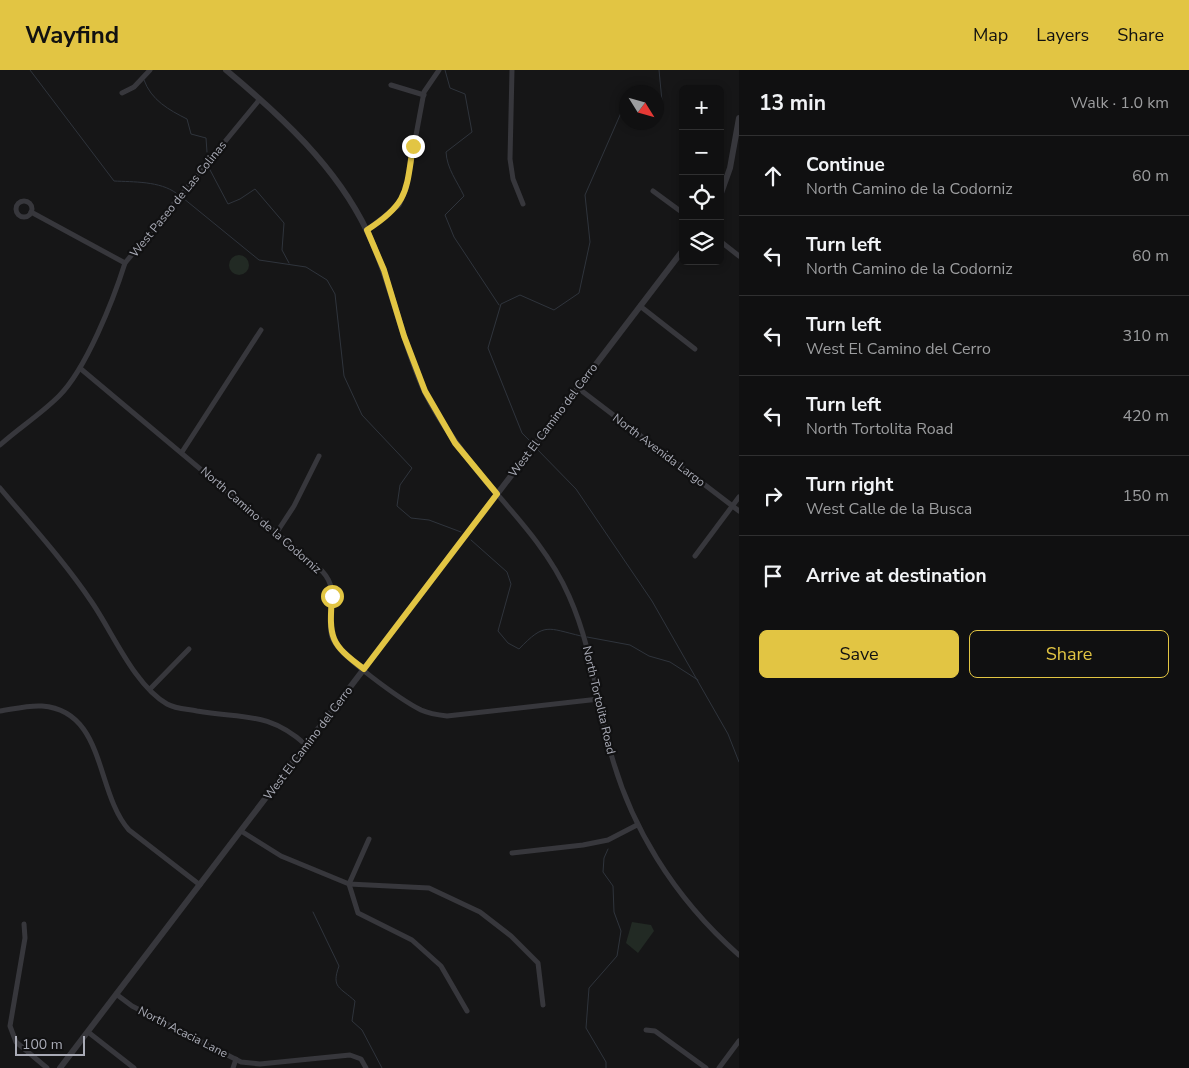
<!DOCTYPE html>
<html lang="en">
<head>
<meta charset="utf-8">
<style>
  :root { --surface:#101011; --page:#1e1e1f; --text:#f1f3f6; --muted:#9c9d9f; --line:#303031; --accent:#e2c543 }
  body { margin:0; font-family:"Nunito Sans",sans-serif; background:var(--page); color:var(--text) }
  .controls { position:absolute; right:15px; top:15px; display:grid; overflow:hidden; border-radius:8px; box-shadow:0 2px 8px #0003 }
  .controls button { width:45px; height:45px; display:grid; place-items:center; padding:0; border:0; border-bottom:1px solid var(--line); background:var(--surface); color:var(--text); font:25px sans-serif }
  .compass { position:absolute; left:619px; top:15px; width:45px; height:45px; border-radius:50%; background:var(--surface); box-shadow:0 2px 8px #0003; rotate:127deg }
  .scale { position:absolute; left:15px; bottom:12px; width:70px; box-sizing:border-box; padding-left:5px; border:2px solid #a9abb6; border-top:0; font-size:14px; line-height:18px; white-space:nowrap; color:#a9abb6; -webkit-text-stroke:4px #111112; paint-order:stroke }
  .stop { position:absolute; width:15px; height:15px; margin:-11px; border:4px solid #e2c543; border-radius:50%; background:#fff }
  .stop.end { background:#e2c543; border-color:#fff; box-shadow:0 1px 5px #0008 }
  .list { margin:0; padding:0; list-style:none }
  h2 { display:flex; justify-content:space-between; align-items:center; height:65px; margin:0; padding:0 20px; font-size:21px }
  h2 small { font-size:16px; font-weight:400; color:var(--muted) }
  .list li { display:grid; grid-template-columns:32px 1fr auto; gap:15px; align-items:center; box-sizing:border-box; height:80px; padding:0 20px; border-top:1px solid var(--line) }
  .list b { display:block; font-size:19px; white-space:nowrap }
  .list p { margin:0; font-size:16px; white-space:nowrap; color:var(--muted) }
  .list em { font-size:16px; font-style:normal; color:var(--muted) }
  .actions { display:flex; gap:10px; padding:15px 20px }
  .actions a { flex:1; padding:11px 0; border:1px solid var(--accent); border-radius:8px; text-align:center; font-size:18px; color:var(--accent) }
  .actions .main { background:var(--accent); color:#111 }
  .icon { flex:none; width:28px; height:28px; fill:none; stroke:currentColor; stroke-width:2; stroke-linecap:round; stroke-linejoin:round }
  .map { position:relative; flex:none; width:739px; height:998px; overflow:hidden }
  header { display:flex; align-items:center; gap:30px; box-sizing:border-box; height:70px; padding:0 25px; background:var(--accent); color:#111 }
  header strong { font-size:24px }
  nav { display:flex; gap:28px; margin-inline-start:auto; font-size:18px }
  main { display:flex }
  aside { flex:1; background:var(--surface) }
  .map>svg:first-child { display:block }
</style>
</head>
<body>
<header>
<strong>Wayfind</strong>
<nav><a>Map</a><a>Layers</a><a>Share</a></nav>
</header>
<main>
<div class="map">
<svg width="739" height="998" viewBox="0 0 739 998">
  <rect width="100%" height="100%" fill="#161617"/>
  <g fill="#222a24">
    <circle cx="239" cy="195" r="10"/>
    <path d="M632,852L651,855L654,861L638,883L626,873Z"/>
  </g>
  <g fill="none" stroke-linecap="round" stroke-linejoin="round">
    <g stroke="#2f343c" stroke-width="1">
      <path d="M30,0L114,111C133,112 160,111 176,123"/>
      <path d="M445,0L450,18L465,24L472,62L446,82C447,99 457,111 464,126L445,145L454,167L499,235"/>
      <path d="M144,10C151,30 169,40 187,49L191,64L206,68L207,82"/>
      <path d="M656,35L662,31L659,0"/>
      <path d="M209,98L228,134L240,129L255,119L284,153L282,180L289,193"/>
      <path d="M183,128L259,190L306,197L327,210L335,224L344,306L362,345L412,398L400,415L397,436L411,448L429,450L461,462"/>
      <path d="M532,373L522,363L488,278L501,234L520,225L554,240L579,223L590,172L585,125L624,36L626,35"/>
      <path d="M536,378L576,419L652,531L728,664L739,692"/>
      <path d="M471,470L507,502L511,514L498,561L508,573L519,579C545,552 547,558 581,566"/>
      <path d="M587,567L630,575L649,586L670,592L698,610"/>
      <path d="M313,842L339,896C331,918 340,917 355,931L352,951L362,960L382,998"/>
      <path d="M606,998V992L586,958L589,918L617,886L621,861L614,842L613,816L603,802L604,788L608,779"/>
    </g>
    <g stroke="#37373c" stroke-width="5">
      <path d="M512,0L510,89L513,109L523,134"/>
      <path d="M391,15L424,25"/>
      <path d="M122,23L134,17L150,0"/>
      <path d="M653,121L683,143"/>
      <circle cx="24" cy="139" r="8"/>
      <path d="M31,142L125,193"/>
      <path d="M367,160L399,135L406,119L424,22L439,0"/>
      <path d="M720,171L739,186"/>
      <path d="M640,236L695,279"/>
      <path d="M81,299L322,501C342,522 325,543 332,567C337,585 403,631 421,640C430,644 438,645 447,646L599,629"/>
      <path d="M578,318L739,441"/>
      <path d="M0,375C19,358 41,344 59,326C86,299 113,231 125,193L260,29"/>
      <path d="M182,382L261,260"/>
      <path d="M0,418C31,455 64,491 91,531C112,561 134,615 167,634C176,639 187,639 197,641C243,649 268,641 306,675"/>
      <path d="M497,424C524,455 552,487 569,526C590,573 596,622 608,672C628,755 675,829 739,885"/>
      <path d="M277,462L294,436L319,386"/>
      <path d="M695,486L739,427"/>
      <path d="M150,619L189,579"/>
      <path d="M0,641C13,639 29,635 42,636C106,641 95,722 129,760L200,815"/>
      <path d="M241,761L281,786L349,814L429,818L480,842L511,866L538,893L543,935"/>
      <path d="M369,769L349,814L358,843L412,870L441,896L467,941"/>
      <path d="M512,783L583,775L608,770L637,755"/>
      <path d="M24,854L25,868L10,956L16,972L47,998"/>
      <path d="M116,924L132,936L241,992L260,994L350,985L361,989L366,998"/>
      <path d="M646,960L655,961L706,998"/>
      <path d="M88,962L134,998"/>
      <path d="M233,998L236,989"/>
      <path d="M719,998L739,971"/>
    </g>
    <g stroke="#37373c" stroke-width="6">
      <path d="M226,0C280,45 336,96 367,161C392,213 401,270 425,322C444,360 469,392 497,424"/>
      <path d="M720,126L730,98L739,48"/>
      <path d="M60,998L683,180"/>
    </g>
  </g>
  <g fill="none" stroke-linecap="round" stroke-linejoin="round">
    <path stroke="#e2c543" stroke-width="6" d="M332,526C329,568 330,574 364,599L497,424L455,373L425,321L404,266L384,200L367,160C409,133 406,121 413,76"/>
  </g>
  <g text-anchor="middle" stroke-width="4.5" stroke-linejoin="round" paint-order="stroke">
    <g font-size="12" fill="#a9abb6" stroke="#111112">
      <text transform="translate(178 129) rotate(-51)" y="4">West Paseo de Las Colinas</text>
      <text transform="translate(553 350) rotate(-53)" y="4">West El Camino del Cerro</text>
      <text transform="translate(659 380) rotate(37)" y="4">North Avenida Largo</text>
      <text transform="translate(261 450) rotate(41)" y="4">North Camino de la Codorniz</text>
      <text transform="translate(599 630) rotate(77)" y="4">North Tortolita Road</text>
      <text transform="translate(308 673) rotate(-53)" y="4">West El Camino del Cerro</text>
      <text transform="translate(183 962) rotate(27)" y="4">North Acacia Lane</text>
    </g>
  </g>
</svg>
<div class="controls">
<button>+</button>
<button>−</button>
<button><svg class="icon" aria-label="locate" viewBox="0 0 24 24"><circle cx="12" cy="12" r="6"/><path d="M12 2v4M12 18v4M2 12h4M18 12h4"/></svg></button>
<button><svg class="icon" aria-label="layers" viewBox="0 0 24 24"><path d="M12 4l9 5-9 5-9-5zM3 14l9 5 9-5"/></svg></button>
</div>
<svg class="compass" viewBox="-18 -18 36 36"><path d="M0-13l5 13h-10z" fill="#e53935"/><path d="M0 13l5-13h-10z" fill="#9c9d9f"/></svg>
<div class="scale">100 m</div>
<div class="stop" style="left:332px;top:526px"></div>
<div class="stop end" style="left:413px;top:76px"></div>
</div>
<aside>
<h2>13 min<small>Walk · 1.0 km</small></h2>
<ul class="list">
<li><svg class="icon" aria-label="ahead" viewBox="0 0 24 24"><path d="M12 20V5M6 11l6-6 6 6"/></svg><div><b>Continue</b><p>North Camino de la Codorniz</p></div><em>60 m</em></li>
<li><svg class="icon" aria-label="left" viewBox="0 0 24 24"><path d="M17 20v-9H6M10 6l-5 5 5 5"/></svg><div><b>Turn left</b><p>North Camino de la Codorniz</p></div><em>60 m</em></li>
<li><svg class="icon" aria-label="left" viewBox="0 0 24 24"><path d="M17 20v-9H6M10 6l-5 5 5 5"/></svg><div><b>Turn left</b><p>West El Camino del Cerro</p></div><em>310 m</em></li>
<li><svg class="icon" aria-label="left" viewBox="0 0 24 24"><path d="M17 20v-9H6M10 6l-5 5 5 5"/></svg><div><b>Turn left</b><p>North Tortolita Road</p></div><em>420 m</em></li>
<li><svg class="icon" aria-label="right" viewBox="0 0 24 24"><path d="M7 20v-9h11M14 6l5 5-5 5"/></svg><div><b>Turn right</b><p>West Calle de la Busca</p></div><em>150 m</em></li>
<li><svg class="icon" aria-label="arrive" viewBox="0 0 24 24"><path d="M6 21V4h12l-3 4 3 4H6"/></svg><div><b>Arrive at destination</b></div></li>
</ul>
<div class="actions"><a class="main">Save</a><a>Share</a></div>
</aside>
</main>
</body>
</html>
